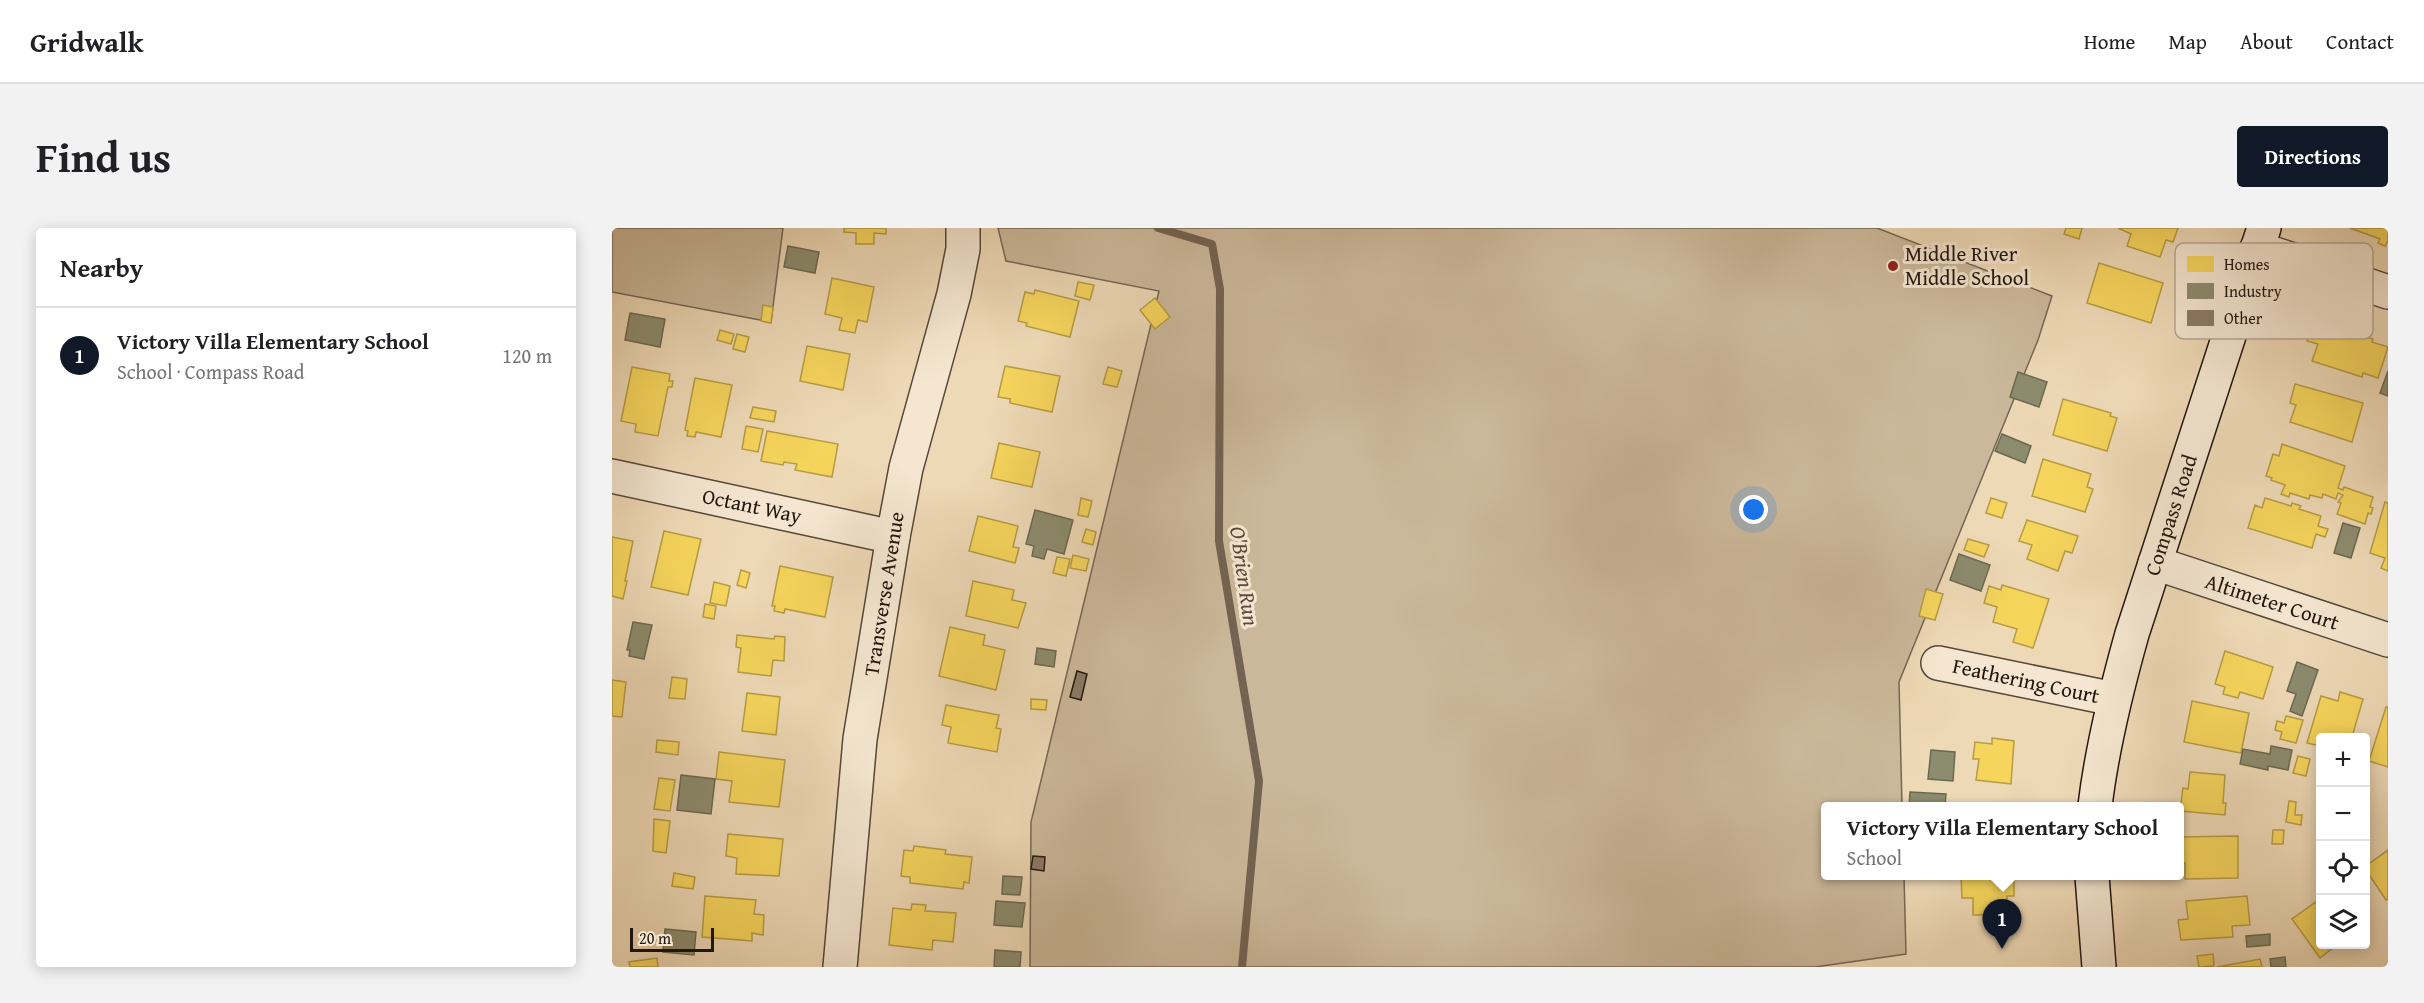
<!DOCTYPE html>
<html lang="en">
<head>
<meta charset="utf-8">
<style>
  :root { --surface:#fff; --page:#f2f2f2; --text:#202124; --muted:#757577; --line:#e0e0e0; --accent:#111827 }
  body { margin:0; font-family:"Gentium Book Plus",serif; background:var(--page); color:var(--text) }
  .controls { position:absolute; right:18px; bottom:18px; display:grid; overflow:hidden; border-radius:6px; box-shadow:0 3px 15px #0003 }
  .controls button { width:54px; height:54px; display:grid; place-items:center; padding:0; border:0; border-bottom:2px solid var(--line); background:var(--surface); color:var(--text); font:30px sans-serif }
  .scale { position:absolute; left:18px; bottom:15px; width:84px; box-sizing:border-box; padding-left:6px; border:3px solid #221610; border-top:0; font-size:16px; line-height:21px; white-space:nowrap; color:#221610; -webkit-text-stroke:4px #f4e6d0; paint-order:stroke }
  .you { position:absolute; left:1142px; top:282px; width:21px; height:21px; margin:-15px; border:4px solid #fff; border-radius:50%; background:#1a73e8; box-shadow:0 0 0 9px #1a73e833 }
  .badge { display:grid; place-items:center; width:39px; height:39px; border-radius:50%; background:var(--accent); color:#fff; font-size:20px; font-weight:700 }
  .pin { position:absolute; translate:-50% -50px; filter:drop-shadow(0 2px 3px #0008) }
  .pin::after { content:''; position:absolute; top:32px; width:21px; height:18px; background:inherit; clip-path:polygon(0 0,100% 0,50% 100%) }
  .popup { position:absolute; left:1209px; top:574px; width:363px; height:78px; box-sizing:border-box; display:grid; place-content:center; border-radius:6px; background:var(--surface); filter:drop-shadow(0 2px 4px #0005); font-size:20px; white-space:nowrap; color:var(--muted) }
  .popup b { font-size:22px; color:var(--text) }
  .popup::after { content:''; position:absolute; left:50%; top:100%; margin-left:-12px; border:12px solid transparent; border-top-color:var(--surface) }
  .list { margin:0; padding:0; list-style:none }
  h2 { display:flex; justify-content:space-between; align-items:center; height:78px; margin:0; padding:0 24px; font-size:26px }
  h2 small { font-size:20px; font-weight:400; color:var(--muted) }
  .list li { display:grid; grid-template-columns:39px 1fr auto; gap:18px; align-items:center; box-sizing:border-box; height:96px; padding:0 24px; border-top:2px solid var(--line) }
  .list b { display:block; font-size:22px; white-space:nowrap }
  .list p { margin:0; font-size:20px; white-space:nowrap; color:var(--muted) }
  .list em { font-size:20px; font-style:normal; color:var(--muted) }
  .icon { flex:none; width:33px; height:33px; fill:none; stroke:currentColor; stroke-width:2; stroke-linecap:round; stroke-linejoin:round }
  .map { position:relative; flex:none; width:1776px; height:739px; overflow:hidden; border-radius:6px }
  header { display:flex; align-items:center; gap:36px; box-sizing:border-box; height:84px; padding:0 30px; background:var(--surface); border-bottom:2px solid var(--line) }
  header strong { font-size:28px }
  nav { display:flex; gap:33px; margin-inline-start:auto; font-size:21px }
  .intro { display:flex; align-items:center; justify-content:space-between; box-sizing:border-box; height:144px; padding:0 36px }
  h1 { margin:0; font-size:42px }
  .button { padding:15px 27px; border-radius:6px; background:var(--accent); color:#fff; font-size:21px; font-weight:700 }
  main { display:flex; gap:36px; padding:0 36px }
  aside { flex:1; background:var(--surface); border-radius:6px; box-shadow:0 3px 15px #0003 }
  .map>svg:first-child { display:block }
</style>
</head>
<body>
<header>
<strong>Gridwalk</strong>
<nav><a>Home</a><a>Map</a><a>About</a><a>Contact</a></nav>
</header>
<div class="intro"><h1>Find us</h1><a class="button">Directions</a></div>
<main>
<aside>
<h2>Nearby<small></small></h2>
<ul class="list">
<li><span class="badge">1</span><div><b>Victory Villa Elementary School</b><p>School · Compass Road</p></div><em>120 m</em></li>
</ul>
</aside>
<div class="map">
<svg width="1776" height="739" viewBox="0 0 1776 739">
  <rect width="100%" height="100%" fill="#eed9b6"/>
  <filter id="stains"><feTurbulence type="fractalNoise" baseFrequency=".00333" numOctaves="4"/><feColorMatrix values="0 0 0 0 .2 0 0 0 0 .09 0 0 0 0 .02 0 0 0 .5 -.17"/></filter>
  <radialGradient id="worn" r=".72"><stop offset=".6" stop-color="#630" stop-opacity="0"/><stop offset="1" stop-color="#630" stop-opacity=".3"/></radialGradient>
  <g fill="#cbb89a" stroke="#766755" stroke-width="1.5">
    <path d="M0,0H171L159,94L0,64Z"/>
    <path d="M386,0H1265L1440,68L1426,112L1287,454L1290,578H1213V648H1292L1294,726L1203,739H418L419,594L547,63L394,33Z"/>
  </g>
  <g fill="#f6d55c" stroke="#b69c45" stroke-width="1.5">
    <path d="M232,0H274V6L262,5V16H244V5L232,4Z"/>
    <path d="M1454,0H1470L1467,11L1452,6Z"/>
    <path d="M1506,0H1566L1561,14L1554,12L1548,29L1515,18L1519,6Z"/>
    <path d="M1738,0H1776V13L1773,18L1766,15L1768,11Z"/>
    <path d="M1487,35L1551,55L1539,95L1475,75Z"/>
    <path d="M220,50L262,59L255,94L246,92L243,105L227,102L230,90L213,86Z"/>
    <path d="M466,54L482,57L478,72L463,68Z"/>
    <path d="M423,62L467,73L458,109L414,98L415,95L406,93L413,64L422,66Z"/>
    <path d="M543,70L558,89L543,101L528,82Z"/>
    <path d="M151,77L161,79L159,95L149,93Z"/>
    <path d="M1702,94L1761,111L1760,114L1776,119L1766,150L1751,145L1750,149L1700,133L1706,116L1695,113Z"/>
    <path d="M108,102L122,106L119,116L105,112Z"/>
    <path d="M125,106L137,109L133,124L121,121Z"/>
    <path d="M195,118L238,126L231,162L188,153Z"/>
    <path d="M393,138L448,148L440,184L398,175V171L386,169Z"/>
    <path d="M20,139L58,146L57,153H61L60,159H56L46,208L23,204L24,196L9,193Z"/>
    <path d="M496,139L510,143L505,159L491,156Z"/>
    <path d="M83,150L120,157L109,209L84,204L83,209L75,208L76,203L73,202Z"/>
    <path d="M1683,156L1751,175L1740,214L1678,194L1684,177L1678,175Z"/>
    <path d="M1451,171L1499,185L1498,188L1505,190L1495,223L1441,207Z"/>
    <path d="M141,179L164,183L162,194L138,190Z"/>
    <path d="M134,198L151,201L146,224L130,221Z"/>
    <path d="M155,203L226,216L220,249L183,242L185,236L172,234L171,237L149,233Z"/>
    <path d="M387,215L428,224L420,259L379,250Z"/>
    <path d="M1670,216L1733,238L1726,260L1731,262L1732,259L1761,269L1758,279L1761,280L1759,286L1756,285L1753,296L1725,286L1729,275L1726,274L1731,267L1726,265L1724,271L1711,266L1710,270L1698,267L1697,271L1678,265L1677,269L1669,266L1673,257L1659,252L1660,250L1654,248L1661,226L1667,228Z"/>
    <path d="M1431,231L1479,246L1475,259L1481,261L1473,284L1420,268Z"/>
    <path d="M469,270L480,273L476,289L466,287Z"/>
    <path d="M1379,270L1395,275L1390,290L1374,285Z"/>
    <path d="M1653,270L1679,278L1680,275L1689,278L1687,281L1709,288L1706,298L1716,301L1713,309L1704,306L1700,320L1636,300L1643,277L1650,280Z"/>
    <path d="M1773,274L1776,275V343L1769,340L1773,330L1758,325Z"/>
    <path d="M366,288L406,298L401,319L407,320L403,335L357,323Z"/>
    <path d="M1415,292L1466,308L1460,325L1453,323L1446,343L1415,331L1420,317L1407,313Z"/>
    <path d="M474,301L484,304L481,317L470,314Z"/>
    <path d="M52,303L89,311L76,367L39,359Z"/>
    <path d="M0,309L21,313L13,353H15L11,371L0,368Z"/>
    <path d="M1356,311L1377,317L1372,329L1352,322Z"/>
    <path d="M461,327L477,331L474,343L458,340Z"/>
    <path d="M445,329L458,331L454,348L441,345Z"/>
    <path d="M168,338L221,349L213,389L173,381L172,385L162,383L163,378H160Z"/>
    <path d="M129,342L138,345L134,360L125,357Z"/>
    <path d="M361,353L402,362L400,372L414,375L406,400L354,388Z"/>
    <path d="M102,354L118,358L114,378L98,375Z"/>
    <path d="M1390,357L1437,371L1421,420L1401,414L1405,401L1381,394L1385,379L1372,375L1377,358L1389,362Z"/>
    <path d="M1314,361L1331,366L1323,392L1307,388Z"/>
    <path d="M93,376L104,378L102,391L91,389Z"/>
    <path d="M338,399L373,407L371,417L393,422L384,462L327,448Z"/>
    <path d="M125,407L162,411L163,408L173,409L172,433L161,432L159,448L126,444L129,420L124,419Z"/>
    <path d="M1613,423L1661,439L1651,471L1628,464L1626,470L1611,466L1613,459L1603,456Z"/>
    <path d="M60,449L75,451L73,471L57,470Z"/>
    <path d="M0,452L14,454L10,489L0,488Z"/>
    <path d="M1728,464L1751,471L1740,509H1708V518L1695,515L1709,468L1726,473Z"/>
    <path d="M135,465L168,469L164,507L130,503Z"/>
    <path d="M419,471L435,472L434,482L419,481Z"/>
    <path d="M1580,473L1637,485L1629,525L1572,514Z"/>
    <path d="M334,477L387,487L384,500L389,501L385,524L336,515L339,499L330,497Z"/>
    <path d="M1774,479H1776V539L1757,533Z"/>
    <path d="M1674,488L1691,492L1684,515L1668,511L1670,504L1663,502L1665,493L1672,495Z"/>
    <path d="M1380,510L1402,513L1399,556L1364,552L1367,531H1361L1363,514L1380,516Z"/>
    <path d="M45,512L67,514L66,527L44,524Z"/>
    <path d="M107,524L173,532L167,579L117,574L120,553L104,551Z"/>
    <path d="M1686,528L1698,531L1694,548L1681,545Z"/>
    <path d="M1578,544L1613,547L1611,575H1614L1613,587L1568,583L1571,560L1576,561Z"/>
    <path d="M47,550L63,552L58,583L42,581Z"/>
    <path d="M1677,573L1684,574L1683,587H1690L1689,597L1674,594Z"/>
    <path d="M42,591L58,593L54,625L41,623Z"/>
    <path d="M1661,602H1672L1671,616H1660Z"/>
    <path d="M116,606L171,611L167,648L124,646L125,630L114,628Z"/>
    <path d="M1626,608V650L1573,651V635H1567V609Z"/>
    <path d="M302,618L334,622L333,626L360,629L357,655L352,654L351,661L298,655V649L289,648L292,622L301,623Z"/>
    <path d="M1776,622V671L1774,672L1754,642V638Z"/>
    <path d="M62,645L83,649L81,661L60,658Z"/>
    <path d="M1349,648L1402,649V668H1395V687H1361V670H1350Z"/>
    <path d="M93,668L144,672L142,686L152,687L151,707L140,705V713L90,709Z"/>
    <path d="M1635,668L1638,697L1620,698L1621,709L1569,712L1566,692L1576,691L1574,673Z"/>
    <path d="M1708,671V716H1726L1708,730L1680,691Z"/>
    <path d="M300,676L314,677L313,683L344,685L341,714L321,712L320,722L277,717L281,680L299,682Z"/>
    <path d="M1601,726L1602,738L1587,739L1585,728Z"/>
    <path d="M45,730L46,739H18L17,734Z"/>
    <path d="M1648,731L1650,739H1605Z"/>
  </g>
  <g fill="#8c8c6e" stroke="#6c6952" stroke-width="1.5">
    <path d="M176,18L207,24L203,45L172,39Z"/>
    <path d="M18,85L53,91L48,119L13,112Z"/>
    <path d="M1776,143V168L1768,165Z"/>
    <path d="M1406,144L1435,154L1427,179L1398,169Z"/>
    <path d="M1390,206L1419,218L1413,235L1383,223Z"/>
    <path d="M423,282L461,292L452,326L435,321L432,331L420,328L422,318L414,316Z"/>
    <path d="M1731,295L1748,300L1739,330L1722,325Z"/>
    <path d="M1347,326L1378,337L1369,363L1338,352Z"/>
    <path d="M21,394L40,397L32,431L17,428L18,422H15Z"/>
    <path d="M425,420L444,423L442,439L423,436Z"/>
    <path d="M1685,434L1706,442L1690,488L1678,483L1684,466L1675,463Z"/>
    <path d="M1659,518L1680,522L1676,542L1656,538V542L1628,536L1631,521L1658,526Z"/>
    <path d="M1319,522L1343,524L1341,553L1316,551Z"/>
    <path d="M69,547L103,551L99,586L65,582Z"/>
    <path d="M1298,564L1334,566L1333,578H1297Z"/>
    <path d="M391,648L410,649L408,667L390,666Z"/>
    <path d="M384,673L413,675L410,699L382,697Z"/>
    <path d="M53,701L84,704L82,727L51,724Z"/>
    <path d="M1658,706V717L1635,719L1634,708Z"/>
    <path d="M383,722L409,724L408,739H382Z"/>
    <path d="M1673,729L1674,739H1659L1658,731Z"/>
  </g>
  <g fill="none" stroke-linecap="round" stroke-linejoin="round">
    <path stroke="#736352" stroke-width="8" d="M546,0L600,16L608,61L607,313L647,553L630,739"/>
  </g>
  <g fill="#8c7b66" stroke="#221610" stroke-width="1.5">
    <path d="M465,443L475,446L469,472L458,469Z"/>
    <path d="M421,628L433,629L432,643L419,641Z"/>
  </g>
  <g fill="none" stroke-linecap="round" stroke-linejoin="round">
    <defs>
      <g id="street">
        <path d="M1645,20L1776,64"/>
        <path d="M0,248L281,309"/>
        <path d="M1543,335L1776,412"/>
        <path d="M1326,435L1502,471"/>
        <path d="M228,739L248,511L281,309L294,240L342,66L351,21V0"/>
      </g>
      <g id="secondary">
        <path d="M1483,578C1490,519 1504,463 1520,406L1652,0"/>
        <path d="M1480,648L1487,739"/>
      </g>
    </defs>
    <use href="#street" stroke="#55473a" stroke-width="36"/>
    <use href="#secondary" stroke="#221610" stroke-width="36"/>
    <use href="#street" stroke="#f4e6d0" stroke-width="33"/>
    <use href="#secondary" stroke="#f4e6d0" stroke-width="33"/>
  </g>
  <circle fill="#8f2418" stroke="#f4e6d0" stroke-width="2" cx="1281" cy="38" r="6"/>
  <g text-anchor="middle" stroke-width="6" stroke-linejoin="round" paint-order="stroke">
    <g font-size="21" fill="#221610" stroke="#f4e6d0" text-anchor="start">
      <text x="1293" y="33">Middle River<tspan x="1293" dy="24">Middle School</tspan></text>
    </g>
    <g font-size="21" fill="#221610" stroke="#f4e6d0">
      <text transform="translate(140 278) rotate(12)" y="7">Octant Way</text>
      <text transform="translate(1559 287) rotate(-72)" y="7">Compass Road</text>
      <text transform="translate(272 366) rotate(-81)" y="7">Transverse Avenue</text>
      <text transform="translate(1660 374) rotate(18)" y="7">Altimeter Court</text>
      <text transform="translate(1414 453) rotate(12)" y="7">Feathering Court</text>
    </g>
    <g font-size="22" font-style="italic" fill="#584a3c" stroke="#f4e6d0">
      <text transform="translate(633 348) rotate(82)" y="8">O'Brien Run</text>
    </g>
  </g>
  <rect x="1563" y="15" width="198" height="96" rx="9" fill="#f4e6d0" stroke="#b5a896" stroke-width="1.5"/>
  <rect x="1575" y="28" width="27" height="16" fill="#f6d55c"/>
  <rect x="1575" y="55" width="27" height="16" fill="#8c8c6e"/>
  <rect x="1575" y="82" width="27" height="16" fill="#8c7b66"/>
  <g font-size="16" fill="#221610">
    <text x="1612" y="42">Homes</text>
    <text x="1612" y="69">Industry</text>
    <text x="1612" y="96">Other</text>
  </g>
  <rect width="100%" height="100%" filter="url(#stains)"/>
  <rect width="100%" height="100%" fill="url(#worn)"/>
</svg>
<div class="controls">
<button>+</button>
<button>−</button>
<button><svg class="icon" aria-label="locate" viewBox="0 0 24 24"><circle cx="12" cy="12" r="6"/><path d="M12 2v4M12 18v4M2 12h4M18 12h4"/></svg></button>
<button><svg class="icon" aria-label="layers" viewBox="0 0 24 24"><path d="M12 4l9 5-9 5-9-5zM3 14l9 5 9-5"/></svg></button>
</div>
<div class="scale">20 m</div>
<div class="you"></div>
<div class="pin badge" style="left:1390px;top:721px">1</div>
<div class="popup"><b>Victory Villa Elementary School</b>School</div>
</div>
</main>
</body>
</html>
